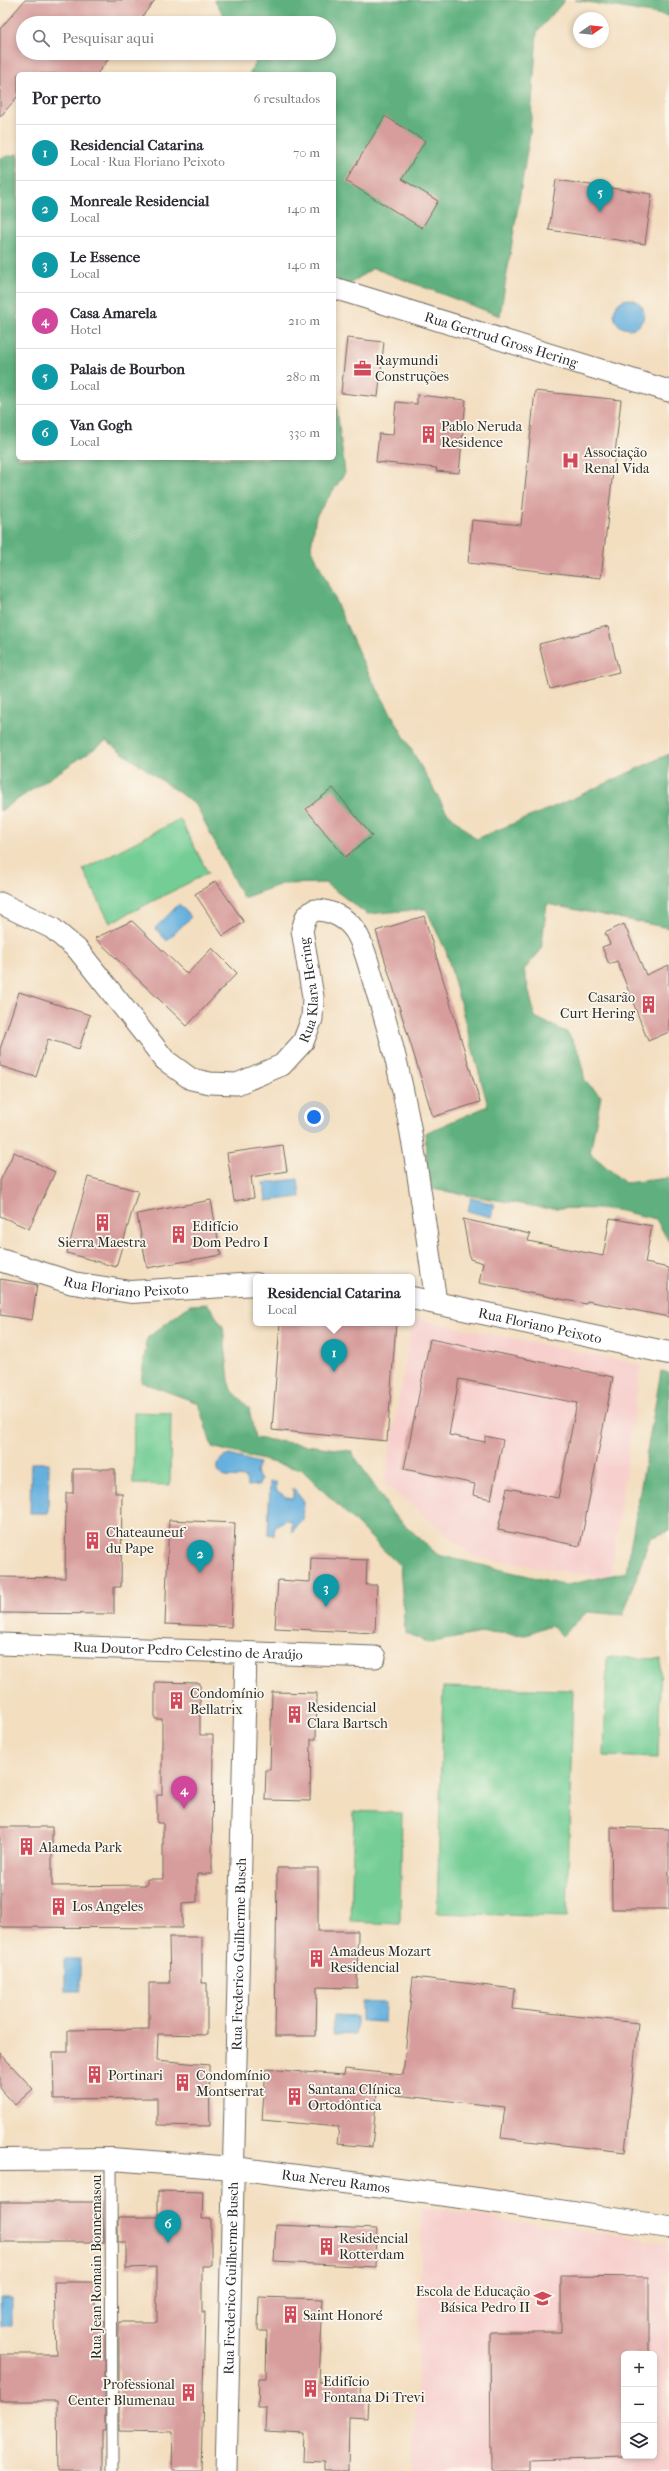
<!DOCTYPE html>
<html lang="pt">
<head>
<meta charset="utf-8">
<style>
  :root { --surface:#fff; --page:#f2f2f3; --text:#2b2b33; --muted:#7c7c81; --line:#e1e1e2; --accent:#d1495b }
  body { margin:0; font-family:"IM FELL French Canon",serif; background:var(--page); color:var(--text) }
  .controls { position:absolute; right:12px; bottom:12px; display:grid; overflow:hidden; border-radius:6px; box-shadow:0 2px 6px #0003 }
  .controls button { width:36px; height:36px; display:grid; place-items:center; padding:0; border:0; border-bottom:1px solid var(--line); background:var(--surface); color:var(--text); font:20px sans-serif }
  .compass { position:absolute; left:573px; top:12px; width:36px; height:36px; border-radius:50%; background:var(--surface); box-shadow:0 2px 6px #0003; rotate:76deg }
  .you { position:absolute; left:314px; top:1117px; width:14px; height:14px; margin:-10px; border:3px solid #fff; border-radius:50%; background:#1a73e8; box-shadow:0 0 0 6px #1a73e833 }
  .badge { display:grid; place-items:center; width:26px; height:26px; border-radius:50%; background:var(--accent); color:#fff; font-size:13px; font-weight:700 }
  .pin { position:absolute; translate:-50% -33px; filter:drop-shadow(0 1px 2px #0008) }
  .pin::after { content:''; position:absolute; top:21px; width:14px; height:12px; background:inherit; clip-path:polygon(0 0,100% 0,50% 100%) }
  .popup { position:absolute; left:253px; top:1274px; width:162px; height:52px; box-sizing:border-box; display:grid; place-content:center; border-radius:6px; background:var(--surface); filter:drop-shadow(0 1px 3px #0005); font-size:13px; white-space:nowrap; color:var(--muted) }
  .popup b { font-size:15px; color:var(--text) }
  .popup::after { content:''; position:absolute; left:50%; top:100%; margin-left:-8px; border:8px solid transparent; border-top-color:var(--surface) }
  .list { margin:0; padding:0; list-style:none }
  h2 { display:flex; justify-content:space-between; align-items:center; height:52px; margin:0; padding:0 16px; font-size:17px }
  h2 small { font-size:13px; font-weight:400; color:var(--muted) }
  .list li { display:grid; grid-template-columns:26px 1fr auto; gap:12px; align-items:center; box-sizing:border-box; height:56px; padding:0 16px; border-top:1px solid var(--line) }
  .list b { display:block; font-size:15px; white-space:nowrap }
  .list p { margin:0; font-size:13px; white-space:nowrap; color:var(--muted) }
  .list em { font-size:13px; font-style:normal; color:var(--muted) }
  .icon { flex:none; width:22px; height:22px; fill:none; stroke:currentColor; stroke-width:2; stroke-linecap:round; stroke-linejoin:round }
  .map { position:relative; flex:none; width:669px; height:2471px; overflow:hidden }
  .search { position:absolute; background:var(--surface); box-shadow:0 2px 6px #0003; left:16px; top:16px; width:320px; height:44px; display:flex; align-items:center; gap:10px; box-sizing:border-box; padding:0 14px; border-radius:22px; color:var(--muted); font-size:15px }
  .panel { position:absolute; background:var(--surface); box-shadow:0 2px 6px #0003; left:16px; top:72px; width:320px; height:388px; border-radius:6px }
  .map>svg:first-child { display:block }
</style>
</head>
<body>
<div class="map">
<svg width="669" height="2471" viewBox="0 0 669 2471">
  <rect width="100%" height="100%" fill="#fbf7ec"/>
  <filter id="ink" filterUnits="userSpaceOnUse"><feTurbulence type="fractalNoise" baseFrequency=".025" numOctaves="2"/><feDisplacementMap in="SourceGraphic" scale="8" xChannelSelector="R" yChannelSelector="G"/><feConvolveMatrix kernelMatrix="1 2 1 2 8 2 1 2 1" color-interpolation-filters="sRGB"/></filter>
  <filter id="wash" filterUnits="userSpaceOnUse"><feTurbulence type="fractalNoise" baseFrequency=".012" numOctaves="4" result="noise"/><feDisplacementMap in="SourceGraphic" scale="16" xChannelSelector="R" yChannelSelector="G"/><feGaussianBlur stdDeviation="0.9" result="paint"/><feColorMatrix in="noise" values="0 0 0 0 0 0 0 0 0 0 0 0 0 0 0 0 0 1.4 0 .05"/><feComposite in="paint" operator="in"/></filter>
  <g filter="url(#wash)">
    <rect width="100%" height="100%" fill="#f3dec0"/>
    <g fill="#f7d0ce" fill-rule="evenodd">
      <path d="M413,1318L641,1365L610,1579L474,1557L384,1483Z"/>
      <path d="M422,2207L667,2243V2471H414ZM624,2354H654V2456H624Z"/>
    </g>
    <g fill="#73cd94" stroke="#4f7c60">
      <path d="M180,819L208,873L110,923L83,869Z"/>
      <path d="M134,1412L171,1413L170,1485L133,1484Z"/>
      <path d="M607,1657L661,1659L658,1758L604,1756Z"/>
      <path d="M443,1687L573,1690L567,1917L437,1913Z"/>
      <path d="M354,1811L402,1813L400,1924L351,1922Z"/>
    </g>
    <g fill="#5eb07e" stroke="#446e54">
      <path d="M214,0H565L537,32L530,133L500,316L373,268L334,295V74H249L256,63L249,53H329V23H229Z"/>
      <path d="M575,0H669V16Z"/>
      <path d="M18,154V458H334V386L345,473L316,516L311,547L366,669L446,811L476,839L570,800L669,754V928L547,904L541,950L524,970L535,1017L568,1033L580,1054L585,1081L601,1096L590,1153L625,1183L669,1178V1242L656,1219L612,1209L544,1208L432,1189L427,1170L425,1133L488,1106L446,951L426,909L367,914L325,883L282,884L243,898L196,805L106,741L0,811V158Z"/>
      <path d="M208,1304L223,1327L230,1388L249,1408L255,1438L351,1451L393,1514L438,1555L567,1585L626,1572L661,1371L669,1373V1531L650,1538L623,1615L587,1612L562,1636L553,1626L542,1628L526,1635L487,1632L428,1643L405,1632L400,1566L302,1470L212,1447L198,1403L141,1382L147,1338L190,1305Z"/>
    </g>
    <g fill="#66b0de" stroke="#486e84">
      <circle cx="629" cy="314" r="15"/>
      <path d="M179,904L191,917L167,941L155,928Z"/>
      <path d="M298,1179L300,1197L266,1201L264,1183Z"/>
      <path d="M471,1198L494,1204L491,1217L468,1211Z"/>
      <path d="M229,1455L259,1463L256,1472L261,1480L259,1485L248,1486L245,1478C235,1476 216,1482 218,1465C219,1459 224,1457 229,1455Z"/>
      <path d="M31,1463H49L48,1513H30Z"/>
      <path d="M270,1482H276V1490L286,1497L293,1498V1488L304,1502L303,1519L292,1532V1521L286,1520L275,1526L274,1535L268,1534Z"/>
      <rect x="65" y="1959" width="15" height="32"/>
      <path d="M361,2002L385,2003L384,2022L361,2021Z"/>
      <path d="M333,2015L356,2016V2035L333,2034Z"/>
      <path d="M12,2298V2326H1L0,2298Z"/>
    </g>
    <g id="blocks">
      <g fill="#d79d9c">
        <path d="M25,0H155L137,23H23V53H113L97,74H18V96L0,117V29Z"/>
        <path d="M385,116L425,141L402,179L438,201L422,228L346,181Z"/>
        <path d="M556,180L652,194L645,244L549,230Z"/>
        <path d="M347,338L384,342L378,397L341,393Z"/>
        <path d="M535,391L621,400L601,578L468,563L472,520L521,525Z"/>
        <path d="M417,395L466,400L459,473L436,471L437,468L376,462L379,434L393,435L396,402L417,404Z"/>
        <path d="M608,627L619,672L550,689L539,644Z"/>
        <path d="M333,788L372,836L345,857L306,809Z"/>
        <path d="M216,881L244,922L223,936L195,894Z"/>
        <path d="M424,916L480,1102L433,1117L376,931Z"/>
        <path d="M132,921L187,974L212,948L237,973L187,1026L95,938Z"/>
        <path d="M624,924L646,975L669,965V1032L648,1041L617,961L609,964L602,947L610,944L605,933Z"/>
        <path d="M19,992L90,1015L79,1049L48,1039L36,1077L0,1066V1049Z"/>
        <path d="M283,1145L287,1171L251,1177L254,1198L234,1201L227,1153Z"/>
        <path d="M14,1152L55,1172L29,1229L0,1216V1181Z"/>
        <path d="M88,1177L138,1191L116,1267L67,1253Z"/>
        <path d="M211,1200L221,1255L147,1268L137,1214Z"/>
        <path d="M610,1218L652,1226L645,1263L669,1268V1317L587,1301L586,1304L479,1283L483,1263L470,1259L463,1219L530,1234L528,1241L603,1256Z"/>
        <path d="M0,1279L37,1285L32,1320L0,1315Z"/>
        <path d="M280,1323H396L387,1441L272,1430Z"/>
        <path d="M430,1339L613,1377L580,1546L498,1530L507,1488L558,1498L577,1403L459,1379L449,1435L485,1442V1436L503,1440L491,1499L473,1495L475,1484L404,1469Z"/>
        <path d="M73,1469H115V1493H122L121,1587H114V1614L0,1613V1577L65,1578L66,1493H73Z"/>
        <path d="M169,1520L235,1523L231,1627L165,1624Z"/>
        <path d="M311,1558L367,1560L366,1585H377L375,1633L275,1628L278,1580L310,1582Z"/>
        <path d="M155,1682L200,1683V1735H213L212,1874H197V1902L182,1903V1928L0,1927V1827H52V1886L147,1885V1879H163V1823H157V1795H162V1719H155Z"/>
        <path d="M272,1692L317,1693L316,1739H311L310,1801L265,1800L266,1770H270Z"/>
        <path d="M611,1827L669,1829V1909H612Z"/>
        <path d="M277,1868H318V1931H358L357,1988L317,1987L316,2036H275Z"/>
        <path d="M169,1937H202V1983H207V2035L158,2034L157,2060L209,2065L210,2126L157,2125V2098L54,2099L53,2052H68V2030L149,2029V1983H170Z"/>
        <path d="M413,1977L515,1989L513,2009L638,2023L625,2152L501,2138L505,2107L377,2093L372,2147L337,2144L339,2127L262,2120L266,2069L344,2075L345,2069L403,2075Z"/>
        <path d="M0,2053L33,2089L15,2105L0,2088Z"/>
        <path d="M158,2191L203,2192L202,2219H211V2266H202V2312H205L201,2471H172L173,2432L119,2431V2322H157V2267L126,2268V2242H118V2217H158Z"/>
        <path d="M0,2202H102L104,2242H0Z"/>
        <path d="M276,2225L377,2229L376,2267L274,2262Z"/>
        <path d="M561,2276L649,2277V2354H624V2457L529,2460V2471H491L490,2332H561Z"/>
        <path d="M54,2282H95V2321H105V2430H102V2471H58L57,2401H0V2354H56Z"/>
        <path d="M259,2297L323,2299L319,2382L362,2383L361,2396H368L367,2418L349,2417L348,2471H324V2462L303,2461L304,2433L265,2431L266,2408H258L259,2378H266L267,2331H258Z"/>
      </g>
    </g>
  </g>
  <g filter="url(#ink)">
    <use href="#blocks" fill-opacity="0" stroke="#716a5f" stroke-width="1"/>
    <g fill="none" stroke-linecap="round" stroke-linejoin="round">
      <defs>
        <path id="lane" d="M111,2159L112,2471"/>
        <g id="street">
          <path id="s1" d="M334,288L669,391"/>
          <path id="s2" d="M0,903L52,928L78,950L165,1060L191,1079L210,1083L237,1084L282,1065L303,1042L312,1019L313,997L302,930L306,917L314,910C332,910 350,919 358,936C367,953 371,975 377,993C410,1093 421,1198 436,1302"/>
          <path id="s3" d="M0,1644L375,1657"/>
          <path id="s4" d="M226,2471L246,1653"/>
        </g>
        <g id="secondary">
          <path id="s5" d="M0,1260L73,1283L131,1292L256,1284"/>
          <path id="s6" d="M412,1298L669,1353"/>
          <path id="s7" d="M0,2160L111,2159L234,2168L477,2199L669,2227"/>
        </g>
      </defs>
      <use href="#lane" stroke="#716a5f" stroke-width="13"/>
      <use href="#street" stroke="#716a5f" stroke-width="23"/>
      <use href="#secondary" stroke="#716a5f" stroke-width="24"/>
      <use href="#lane" stroke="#fff" stroke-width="11"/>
      <use href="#street" stroke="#fff" stroke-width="21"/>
      <use href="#secondary" stroke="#fff" stroke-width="22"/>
    </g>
  </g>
  <defs>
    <symbol id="office-bare" viewBox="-9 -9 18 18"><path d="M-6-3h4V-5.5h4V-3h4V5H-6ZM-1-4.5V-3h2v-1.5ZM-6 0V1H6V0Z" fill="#d1495b" stroke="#fbf7ec" stroke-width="2.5" paint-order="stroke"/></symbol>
    <symbol id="building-bare" viewBox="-9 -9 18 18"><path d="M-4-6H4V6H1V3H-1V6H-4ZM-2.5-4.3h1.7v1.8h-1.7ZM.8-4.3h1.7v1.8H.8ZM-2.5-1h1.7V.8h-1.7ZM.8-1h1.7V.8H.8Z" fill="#d1495b" stroke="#fbf7ec" stroke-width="2.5" paint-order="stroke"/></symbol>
    <symbol id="hospital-bare" viewBox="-9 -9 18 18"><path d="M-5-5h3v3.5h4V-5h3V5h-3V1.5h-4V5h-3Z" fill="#d1495b" stroke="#fbf7ec" stroke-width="2.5" paint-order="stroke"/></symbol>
    <symbol id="school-bare" viewBox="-9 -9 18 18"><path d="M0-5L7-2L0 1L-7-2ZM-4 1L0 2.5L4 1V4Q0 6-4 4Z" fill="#d1495b" stroke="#fbf7ec" stroke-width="2.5" paint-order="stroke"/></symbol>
  </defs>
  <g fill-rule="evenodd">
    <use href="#office-bare" x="350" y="356" width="25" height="25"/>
    <use href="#building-bare" x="416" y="422" width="25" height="25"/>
    <use href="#hospital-bare" x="558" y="448" width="25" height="25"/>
    <use href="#building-bare" x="636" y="992" width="25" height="25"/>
    <use href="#building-bare" x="90" y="1210" width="25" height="25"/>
    <use href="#building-bare" x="166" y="1222" width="25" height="25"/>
    <use href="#building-bare" x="80" y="1528" width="25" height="25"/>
    <use href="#building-bare" x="164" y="1688" width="25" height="25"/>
    <use href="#building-bare" x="282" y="1702" width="25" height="25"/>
    <use href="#building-bare" x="14" y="1834" width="25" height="25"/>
    <use href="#building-bare" x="46" y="1894" width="25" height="25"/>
    <use href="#building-bare" x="304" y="1946" width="25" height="25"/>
    <use href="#building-bare" x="82" y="2062" width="25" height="25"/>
    <use href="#building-bare" x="170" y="2070" width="25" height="25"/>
    <use href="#building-bare" x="282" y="2084" width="25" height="25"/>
    <use href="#building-bare" x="314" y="2234" width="25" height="25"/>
    <use href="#school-bare" x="530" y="2286" width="25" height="25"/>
    <use href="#building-bare" x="278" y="2302" width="25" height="25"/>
    <use href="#building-bare" x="298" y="2376" width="25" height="25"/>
    <use href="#building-bare" x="176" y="2380" width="25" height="25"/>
  </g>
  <g text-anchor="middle" stroke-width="3.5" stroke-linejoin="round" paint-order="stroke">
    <g font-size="14" fill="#2b2b2b" stroke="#fbf7ec">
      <text dy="5" stroke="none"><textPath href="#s1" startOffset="175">Rua Gertrud Gross Hering</textPath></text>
      <text dy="5" stroke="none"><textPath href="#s2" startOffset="444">Rua Klara Hering</textPath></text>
      <text dy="5" stroke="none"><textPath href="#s5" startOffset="130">Rua Floriano Peixoto</textPath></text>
      <text dy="5" stroke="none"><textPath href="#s6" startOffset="131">Rua Floriano Peixoto</textPath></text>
      <text dy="5" stroke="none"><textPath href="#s3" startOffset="188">Rua Doutor Pedro Celestino de Araújo</textPath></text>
      <text dy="5" stroke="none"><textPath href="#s4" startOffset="517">Rua Frederico Guilherme Busch</textPath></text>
      <text dy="5" stroke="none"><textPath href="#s7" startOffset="337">Rua Nereu Ramos</textPath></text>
      <text transform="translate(96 2267) rotate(-90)" y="5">Rua Jean Romain Bonnemasou</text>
      <text dy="5" stroke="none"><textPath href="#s4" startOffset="193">Rua Frederico Guilherme Busch</textPath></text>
    </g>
    <g font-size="14" fill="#2b2b2b" stroke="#fbf7ec" text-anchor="start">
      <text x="375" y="365">Raymundi<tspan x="375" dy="16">Construções</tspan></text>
      <text x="441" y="431">Pablo Neruda<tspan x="441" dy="16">Residence</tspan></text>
      <text x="584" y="457">Associação<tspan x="584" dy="16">Renal Vida</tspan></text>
      <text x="635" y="1002" text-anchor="end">Casarão<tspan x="635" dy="16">Curt Hering</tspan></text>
      <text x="192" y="1231">Edifício<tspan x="192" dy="16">Dom Pedro I</tspan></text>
      <text x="102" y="1247" text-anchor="middle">Sierra Maestra</text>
      <text x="106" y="1537">Chateauneuf<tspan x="106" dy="16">du Pape</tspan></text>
      <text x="190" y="1698">Condomínio<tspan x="190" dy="16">Bellatrix</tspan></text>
      <text x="307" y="1712">Residencial<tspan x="307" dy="16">Clara Bartsch</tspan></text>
      <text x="39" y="1852">Alameda Park</text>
      <text x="72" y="1911">Los Angeles</text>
      <text x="330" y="1956">Amadeus Mozart<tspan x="330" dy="16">Residencial</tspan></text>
      <text x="108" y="2080">Portinari</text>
      <text x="196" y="2080">Condomínio<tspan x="196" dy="16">Montserrat</tspan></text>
      <text x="308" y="2094">Santana Clínica<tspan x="308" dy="16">Ortodôntica</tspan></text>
      <text x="339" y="2243">Residencial<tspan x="339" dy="16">Rotterdam</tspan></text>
      <text x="530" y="2296" text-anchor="end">Escola de Educação<tspan x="530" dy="16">Básica Pedro II</tspan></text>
      <text x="303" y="2320">Saint Honoré</text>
      <text x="323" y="2386">Edifício<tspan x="323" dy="16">Fontana Di Trevi</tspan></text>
      <text x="175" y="2389" text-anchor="end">Professional<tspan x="175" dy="16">Center Blumenau</tspan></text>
    </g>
  </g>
</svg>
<div class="controls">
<button>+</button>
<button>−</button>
<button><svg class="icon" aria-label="layers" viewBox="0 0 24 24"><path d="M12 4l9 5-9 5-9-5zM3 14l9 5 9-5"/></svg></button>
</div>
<svg class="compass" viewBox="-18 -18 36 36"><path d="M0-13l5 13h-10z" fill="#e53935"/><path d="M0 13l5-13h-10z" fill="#7c7c81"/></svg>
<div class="you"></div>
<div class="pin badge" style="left:334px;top:1372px;background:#0f9aa8">1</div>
<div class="popup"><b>Residencial Catarina</b>Local</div>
<div class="pin badge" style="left:200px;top:1573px;background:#0f9aa8">2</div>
<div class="pin badge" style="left:326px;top:1607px;background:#0f9aa8">3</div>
<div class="pin badge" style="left:184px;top:1809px;background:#d1479c">4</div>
<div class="pin badge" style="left:600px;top:212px;background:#0f9aa8">5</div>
<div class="pin badge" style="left:168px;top:2243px;background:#0f9aa8">6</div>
<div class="search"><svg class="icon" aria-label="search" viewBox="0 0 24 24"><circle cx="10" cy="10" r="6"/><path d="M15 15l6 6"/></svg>Pesquisar aqui</div>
<section class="panel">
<h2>Por perto<small>6 resultados</small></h2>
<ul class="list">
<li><span class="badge" style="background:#0f9aa8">1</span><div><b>Residencial Catarina</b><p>Local · Rua Floriano Peixoto</p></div><em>70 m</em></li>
<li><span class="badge" style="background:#0f9aa8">2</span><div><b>Monreale Residencial</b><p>Local</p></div><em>140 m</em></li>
<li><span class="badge" style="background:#0f9aa8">3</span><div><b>Le Essence</b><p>Local</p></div><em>140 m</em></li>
<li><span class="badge" style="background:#d1479c">4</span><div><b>Casa Amarela</b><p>Hotel</p></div><em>210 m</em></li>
<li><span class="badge" style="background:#0f9aa8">5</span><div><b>Palais de Bourbon</b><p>Local</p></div><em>280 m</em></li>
<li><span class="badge" style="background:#0f9aa8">6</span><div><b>Van Gogh</b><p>Local</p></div><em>330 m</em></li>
</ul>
</section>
</div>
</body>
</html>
